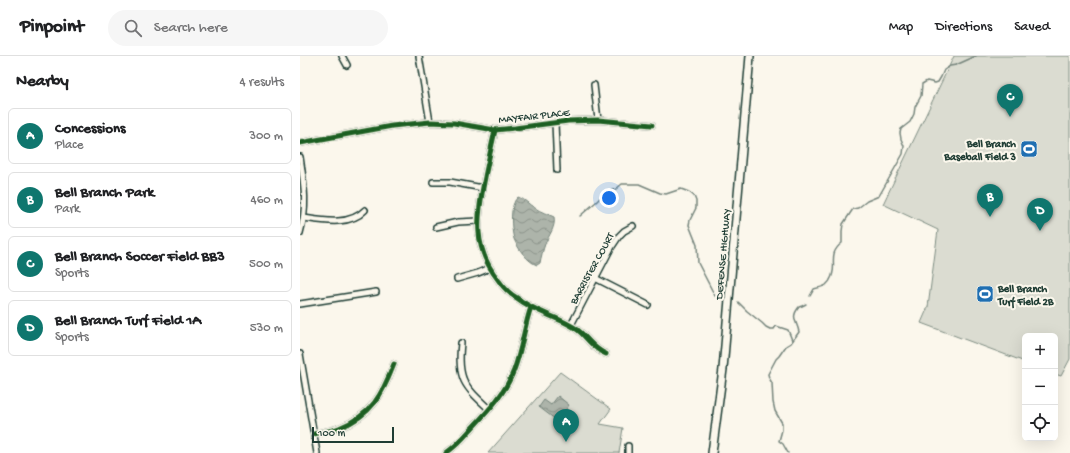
<!DOCTYPE html>
<html lang="en">
<head>
<meta charset="utf-8">
<style>
  :root { --surface:#fff; --page:#f6f6f6; --text:#202124; --muted:#757577; --line:#e0e0e0; --accent:#0f766e }
  body { margin:0; font-family:"Gochi Hand",sans-serif; background:var(--page); color:var(--text) }
  .controls { position:absolute; right:12px; bottom:12px; display:grid; overflow:hidden; border-radius:6px; box-shadow:0 4px 16px #0002 }
  .controls button { width:36px; height:36px; display:grid; place-items:center; padding:0; border:0; border-bottom:1px solid var(--line); background:var(--surface); color:var(--text); font:20px sans-serif }
  .scale { position:absolute; left:12px; bottom:10px; width:82px; box-sizing:border-box; padding-left:4px; border:2px solid #1f3d34; border-top:0; font-size:11px; line-height:14px; white-space:nowrap; color:#1f3d34; -webkit-text-stroke:3px #fbf7ec; paint-order:stroke }
  .you { position:absolute; left:309px; top:142px; width:14px; height:14px; margin:-10px; border:3px solid #fff; border-radius:50%; background:#1a73e8; box-shadow:0 0 0 6px #1a73e833 }
  .badge { display:grid; place-items:center; width:26px; height:26px; border-radius:50%; background:var(--accent); color:#fff; font-size:13px; font-weight:700 }
  .pin { position:absolute; translate:-50% -33px; filter:drop-shadow(0 1px 2px #0008) }
  .pin::after { content:''; position:absolute; top:21px; width:14px; height:12px; background:inherit; clip-path:polygon(0 0,100% 0,50% 100%) }
  .list { margin:0; padding:0; list-style:none }
  h2 { display:flex; justify-content:space-between; align-items:center; height:52px; margin:0; padding:0 16px; font-size:17px }
  h2 small { font-size:13px; font-weight:400; color:var(--muted) }
  .list li { display:grid; grid-template-columns:26px 1fr auto; gap:12px; align-items:center; box-sizing:border-box; height:56px; margin:0 8px 8px; padding:0 8px; border:1px solid var(--line); border-radius:6px }
  .list b { display:block; font-size:15px; white-space:nowrap }
  .list p { margin:0; font-size:13px; white-space:nowrap; color:var(--muted) }
  .list em { font-size:13px; font-style:normal; color:var(--muted) }
  .icon { flex:none; width:22px; height:22px; fill:none; stroke:currentColor; stroke-width:2; stroke-linecap:round; stroke-linejoin:round }
  .map { position:relative; flex:none; width:770px; height:397px; overflow:hidden }
  header { display:flex; align-items:center; gap:24px; box-sizing:border-box; height:56px; padding:0 20px; background:var(--surface); border-bottom:1px solid var(--line) }
  header strong { font-size:19px }
  nav { display:flex; gap:22px; margin-inline-start:auto; font-size:14px }
  .search { width:280px; height:36px; background:var(--page); display:flex; align-items:center; gap:10px; box-sizing:border-box; padding:0 14px; border-radius:22px; color:var(--muted); font-size:15px }
  main { display:flex }
  aside { flex:1; background:var(--surface) }
  .map>svg:first-child { display:block }
</style>
</head>
<body>
<header>
<strong>Pinpoint</strong>
<div class="search"><svg class="icon" aria-label="search" viewBox="0 0 24 24"><circle cx="10" cy="10" r="6"/><path d="M15 15l6 6"/></svg>Search here</div>
<nav><a>Map</a><a>Directions</a><a>Saved</a></nav>
</header>
<main>
<aside>
<h2>Nearby<small>4 results</small></h2>
<ul class="list">
<li><span class="badge">A</span><div><b>Concessions</b><p>Place</p></div><em>300 m</em></li>
<li><span class="badge">B</span><div><b>Bell Branch Park</b><p>Park</p></div><em>460 m</em></li>
<li><span class="badge">C</span><div><b>Bell Branch Soccer Field BB3</b><p>Sports</p></div><em>500 m</em></li>
<li><span class="badge">D</span><div><b>Bell Branch Turf Field 1A</b><p>Sports</p></div><em>530 m</em></li>
</ul>
</aside>
<div class="map">
<svg width="770" height="397" viewBox="0 0 770 397">
  <defs>
    <pattern id="water-waves" width="16" height="10" patternUnits="userSpaceOnUse"><rect width="16" height="10" fill="#adb4aa"/><path d="M0 5q4-4 8 0t8 0" fill="none" stroke="#8c948b"/></pattern>
  </defs>
  <rect width="100%" height="100%" fill="#fbf7ec"/>
  <filter id="ink" filterUnits="userSpaceOnUse"><feTurbulence type="fractalNoise" baseFrequency=".025" numOctaves="2"/><feDisplacementMap in="SourceGraphic" scale="8" xChannelSelector="R" yChannelSelector="G"/><feConvolveMatrix kernelMatrix="1 2 1 2 8 2 1 2 1" color-interpolation-filters="sRGB"/></filter>
  <g filter="url(#ink)">
    <g fill="#dbdcd1" stroke="#7d8c82">
      <path d="M654,0H770V303L761,320L755,318V280H725V306L621,267L628,251L638,174L583,148Z"/>
      <path d="M260,316L311,353L300,368L323,372L319,397H188Z"/>
    </g>
    <g fill="url(#water-waves)" stroke="#74847b">
      <path d="M218,141C225,143 229,149 235,152C241,156 248,158 254,161C256,171 249,179 245,188C243,194 241,201 240,207L237,209C228,206 218,193 214,183C211,173 209,148 218,141Z"/>
      <path d="M258,340L269,349L263,358L269,363L264,370L239,351L244,344L251,349Z"/>
    </g>
    <g fill="none" stroke-linecap="round" stroke-linejoin="round">
      <g stroke="#74847b" stroke-width="1.5">
        <path d="M280,160L296,146L306,136L316,133L322,128H339L360,137L366,138L381,133L389,136L394,140L396,145V152L390,164L389,169L397,189L398,207L415,240L418,242"/>
        <path d="M510,240L514,233C518,232 523,231 526,229C527,228 530,225 530,224C539,210 526,199 542,187V175L543,168L553,153L558,152L567,145L579,140L603,98L604,90L601,83L600,77L601,73L610,66L614,58L615,51L621,40L622,28L627,25L635,27L638,26L641,21L644,14L650,10L656,9L676,0"/>
        <path d="M438,246L447,255L462,267L466,271L470,273H474L476,270L488,274L492,284"/>
        <path d="M488,397L483,388L479,385L482,374V367L475,355L473,346L472,327L469,322L468,318L476,303L479,300L486,290L491,287L499,276C497,265 490,262 499,251L502,250L506,248"/>
      </g>
      <defs>
        <g id="street">
          <path d="M42,0L47,9"/>
          <path d="M119,0L130,66"/>
          <path d="M294,29L298,64"/>
          <path d="M255,67L257,114"/>
          <path d="M195,74C192,89 188,105 185,121C177,161 172,191 199,225C204,232 210,238 217,242C232,254 251,259 268,268C274,271 281,276 285,281C292,288 296,294 306,298"/>
          <path d="M0,87L92,70L130,66L154,67L195,74L215,72L268,65L298,64L352,69"/>
          <path d="M0,101C4,128 8,150 0,177"/>
          <path d="M133,126H150L183,132"/>
          <path d="M4,162C24,165 50,170 65,154"/>
          <path d="M136,171L158,166L178,165"/>
          <path d="M295,222L348,249"/>
          <path d="M157,223L178,217L190,212"/>
          <path d="M0,248L76,236"/>
          <path d="M271,269L311,192L319,180L324,175L333,170"/>
          <path d="M161,287C157,323 164,330 189,353"/>
          <path d="M0,298L17,397"/>
          <path d="M14,378C22,376 31,375 39,372C72,359 82,339 94,308"/>
          <path d="M146,397C157,390 165,380 173,371C189,354 206,336 214,314C222,293 224,271 231,251"/>
          <path d="M328,397V390"/>
        </g>
        <path id="secondary" d="M412,397L423,313L450,0"/>
      </defs>
      <use href="#street" stroke="#1f3d34" stroke-width="8"/>
      <use href="#secondary" stroke="#1f3d34" stroke-width="10"/>
      <use href="#street" stroke="#fbf7ec" stroke-width="5"/>
      <use href="#secondary" stroke="#fbf7ec" stroke-width="7"/>
      <defs>
        <g id="cycleway">
          <path d="M195,74C192,89 188,105 185,121C177,161 172,191 199,225C204,232 210,238 217,242C232,254 251,259 268,268C274,271 281,276 285,281C292,288 296,294 306,298"/>
          <path d="M0,87L92,70L130,66L154,67L195,74L215,72L268,65L298,64L352,69"/>
          <path d="M14,378C22,376 31,375 39,372C72,359 82,339 94,308"/>
          <path d="M146,397C157,390 165,380 173,371C189,354 206,336 214,314C222,293 224,271 231,251"/>
        </g>
      </defs>
      <use href="#cycleway" stroke="#fbf7ec" stroke-width="8"/>
      <use href="#cycleway" stroke="#1b5e20" stroke-width="5"/>
    </g>
  </g>
  <defs>
    <symbol id="stadium-square" viewBox="-11 -11 22 22"><rect x="-9" y="-9" width="18" height="18" rx="4" fill="#1f6fb2" stroke="#fbf7ec"/><path d="M0-5a6.5 5 0 1 0 0 10a6.5 5 0 1 0 0-10ZM-3.5-1.8h7v3.6h-7Z" fill="#fff"/></symbol>
  </defs>
  <g fill-rule="evenodd">
    <use href="#stadium-square" x="719" y="83" width="20" height="20"/>
    <use href="#stadium-square" x="675" y="228" width="20" height="20"/>
  </g>
  <g text-anchor="middle" stroke-width="4" stroke-linejoin="round" paint-order="stroke">
    <g font-size="11" fill="#1f3d34" stroke="#fbf7ec">
      <text transform="translate(234 59) rotate(-6)" y="4">MAYFAIR PLACE</text>
      <text transform="translate(422 198) rotate(-85)" y="4">DEFENSE HIGHWAY</text>
      <text transform="translate(291 212) rotate(-61)" y="4">BARRISTER COURT</text>
    </g>
    <g font-size="11" font-weight="bold" fill="#1f3d34" stroke="#fbf7ec" text-anchor="end">
      <text x="716" y="91">Bell Branch<tspan x="716" dy="13">Baseball Field 3</tspan></text>
      <text x="698" y="236" text-anchor="start">Bell Branch<tspan x="698" dy="13">Turf Field 2B</tspan></text>
    </g>
  </g>
</svg>
<div class="controls">
<button>+</button>
<button>−</button>
<button><svg class="icon" aria-label="locate" viewBox="0 0 24 24"><circle cx="12" cy="12" r="6"/><path d="M12 2v4M12 18v4M2 12h4M18 12h4"/></svg></button>
</div>
<div class="scale">100 m</div>
<div class="you"></div>
<div class="pin badge" style="left:266px;top:386px">A</div>
<div class="pin badge" style="left:690px;top:161px">B</div>
<div class="pin badge" style="left:710px;top:61px">C</div>
<div class="pin badge" style="left:740px;top:175px">D</div>
</div>
</main>
</body>
</html>
